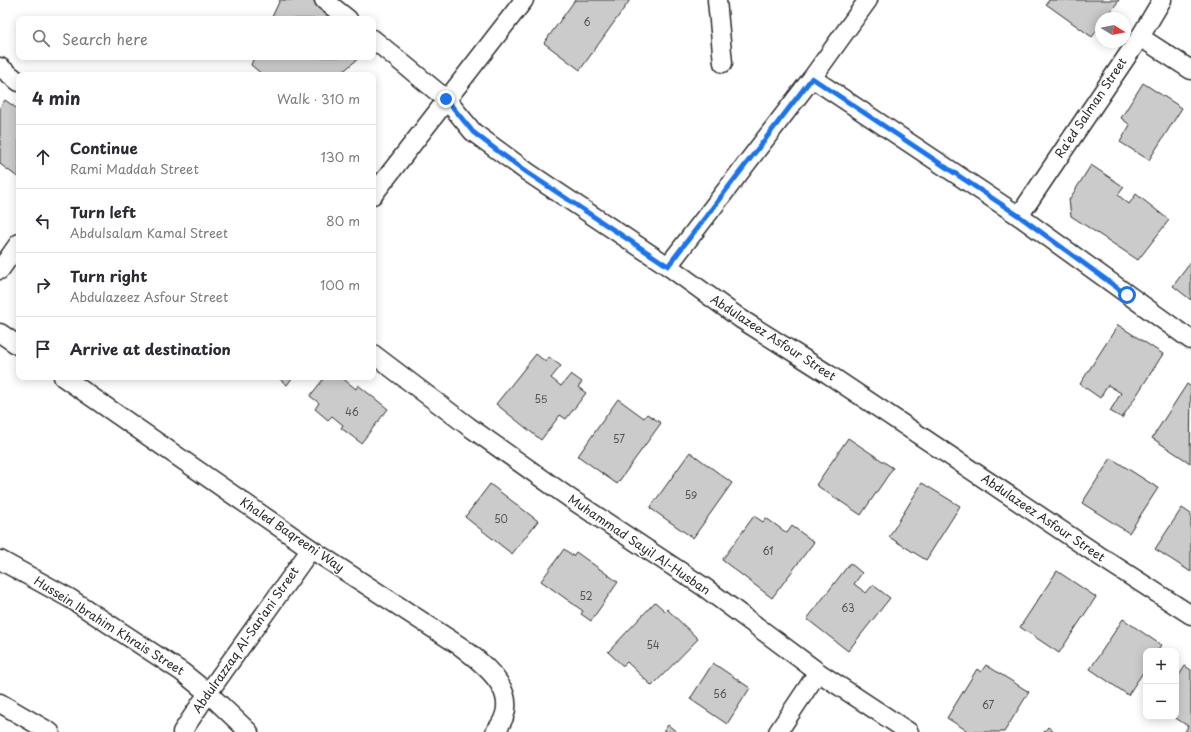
<!DOCTYPE html>
<html lang="en">
<head>
<meta charset="utf-8">
<style>
  :root { --surface:#fff; --page:#f2f2f3; --text:#2b2b33; --muted:#7c7c81; --line:#e1e1e2 }
  body { margin:0; font-family:"Playpen Sans",sans-serif; background:var(--page); color:var(--text) }
  .controls { position:absolute; right:12px; bottom:12px; display:grid; overflow:hidden; border-radius:8px; box-shadow:0 2px 10px #0003 }
  .controls button { width:36px; height:36px; display:grid; place-items:center; padding:0; border:0; border-bottom:1px solid var(--line); background:var(--surface); color:var(--text); font:20px sans-serif }
  .compass { position:absolute; left:1095px; top:12px; width:36px; height:36px; border-radius:50%; background:var(--surface); box-shadow:0 2px 10px #0003; rotate:100deg }
  .stop { position:absolute; width:12px; height:12px; margin:-9px; border:3px solid #1a73e8; border-radius:50%; background:#fff }
  .stop.end { background:#1a73e8; border-color:#fff; box-shadow:0 1px 4px #0008 }
  .list { margin:0; padding:0; list-style:none }
  h2 { display:flex; justify-content:space-between; align-items:center; height:52px; margin:0; padding:0 16px; font-size:17px }
  h2 small { font-size:13px; font-weight:400; color:var(--muted) }
  .list li { display:grid; grid-template-columns:26px 1fr auto; gap:12px; align-items:center; box-sizing:border-box; height:64px; padding:0 16px; border-top:1px solid var(--line) }
  .list b { display:block; font-size:15px; white-space:nowrap }
  .list p { margin:0; font-size:13px; white-space:nowrap; color:var(--muted) }
  .list em { font-size:13px; font-style:normal; color:var(--muted) }
  .icon { flex:none; width:22px; height:22px; fill:none; stroke:currentColor; stroke-width:2; stroke-linecap:round; stroke-linejoin:round }
  .map { position:relative; flex:none; width:1191px; height:732px; overflow:hidden }
  .search { position:absolute; background:var(--surface); box-shadow:0 2px 10px #0003; left:16px; top:16px; width:360px; height:44px; display:flex; align-items:center; gap:10px; box-sizing:border-box; padding:0 14px; border-radius:8px; color:var(--muted); font-size:15px }
  .panel { position:absolute; background:var(--surface); box-shadow:0 2px 10px #0003; left:16px; top:72px; width:360px; height:308px; border-radius:8px }
  .map>svg:first-child { display:block }
</style>
</head>
<body>
<div class="map">
<svg width="1191" height="732" viewBox="0 0 1191 732">
  <rect width="100%" height="100%" fill="#fff"/>
  <filter id="ink" filterUnits="userSpaceOnUse"><feTurbulence type="fractalNoise" baseFrequency=".025" numOctaves="2"/><feDisplacementMap in="SourceGraphic" scale="8" xChannelSelector="R" yChannelSelector="G"/><feConvolveMatrix kernelMatrix="1 2 1 2 8 2 1 2 1" color-interpolation-filters="sRGB"/></filter>
  <g filter="url(#ink)">
    <g fill="#cbcbcb" stroke="#2b2b2b">
      <path d="M280,0H319L342,19H271Z"/>
      <path d="M575,0H630L580,70L544,43Z"/>
      <path d="M1049,0H1119L1106,18H1101V25L1092,37L1046,4Z"/>
      <path d="M254,57H360L339,75H263L251,65Z"/>
      <path d="M1143,83L1182,108L1149,160L1120,142L1130,125L1121,118Z"/>
      <path d="M5,100L19,110V178L0,164V107Z"/>
      <path d="M1091,165L1124,187L1118,195L1129,204L1136,194L1169,220L1138,260L1071,216L1069,200Z"/>
      <path d="M1191,262V300L1173,286Z"/>
      <path d="M1118,325L1163,354L1122,418L1110,411L1121,393L1108,385L1100,398L1080,384Z"/>
      <path d="M536,354L546,362L549,357L561,366L551,378L561,386L571,374L582,382L578,387L586,393L566,419L560,415L541,440L496,404Z"/>
      <path d="M277,377H293L287,385Z"/>
      <path d="M325,377H341L356,389L358,385L388,409L361,443L341,428L343,425L332,416L328,420L315,409L319,403L310,396Z"/>
      <path d="M1187,384L1191,387L1190,463L1152,438Z"/>
      <path d="M618,399L644,418L647,414L661,423L617,484L578,456Z"/>
      <path d="M848,438L893,468L861,515L816,485Z"/>
      <path d="M690,452L732,483L693,538L650,508Z"/>
      <path d="M1111,458L1158,488L1129,533L1082,503Z"/>
      <path d="M922,483L960,506L926,560L889,537Z"/>
      <path d="M490,484L538,521L512,554L465,517Z"/>
      <path d="M1182,508L1191,514V572L1155,549Z"/>
      <path d="M754,516L763,522L766,518L787,533L792,526L814,542L772,598L722,560Z"/>
      <path d="M564,549L573,556L576,552L618,582L591,621L581,614L583,611L541,581Z"/>
      <path d="M850,563L862,573L854,584L866,593L873,585L890,598L848,651L807,619Z"/>
      <path d="M1057,571L1096,597L1059,653L1020,627Z"/>
      <path d="M655,602L665,611L667,609L698,639L652,686L627,662L623,666L608,652Z"/>
      <path d="M1123,619L1161,645L1157,651H1146V668L1128,695L1090,669Z"/>
      <path d="M713,663L750,688L727,724L690,699Z"/>
      <path d="M986,665L1029,692L1004,732H969L947,718L977,669L981,672Z"/>
      <path d="M1185,666L1191,670V732H1185L1188,726L1174,717H1176V680Z"/>
      <path d="M668,725L677,732H663Z"/>
      <path d="M1048,727L1054,732H1044Z"/>
    </g>
    <g fill="none" stroke-linecap="round" stroke-linejoin="round">
      <defs>
        <g id="minor">
          <path d="M324,0L348,19"/>
          <path d="M717,0L723,63"/>
          <path d="M1140,37L1191,70"/>
          <path d="M373,39L446,99L473,132L529,173L668,266L741,319L828,374L1101,557L1191,615"/>
          <path d="M0,67L19,82"/>
          <path d="M812,78L1019,216L1191,340"/>
          <path d="M373,195L524,0"/>
          <path d="M1019,216L1140,37L1162,0"/>
          <path d="M668,266L812,78L868,0"/>
          <path d="M0,270L19,243"/>
          <path d="M0,333L19,346"/>
          <path d="M373,354L468,426L571,499L704,587L818,672L909,732"/>
          <path d="M63,377L311,549L460,646C488,667 525,696 495,732"/>
          <path d="M0,560L71,599L182,672L208,693L249,732"/>
          <path d="M0,703L50,732"/>
          <path d="M182,732L208,693L311,549"/>
          <path d="M778,732L818,672"/>
        </g>
      </defs>
      <use href="#minor" stroke="#2b2b2b" stroke-width="21"/>
      <use href="#minor" stroke="#fff" stroke-width="18"/>
    </g>
  </g>
  <g fill="none" stroke-linecap="round" stroke-linejoin="round" filter="url(#ink)">
    <path stroke="#1a73e8" stroke-width="5" d="M446,99L473,132L499,152L528,173L668,266L812,78L1019,216L1127,295"/>
  </g>
  <g text-anchor="middle" stroke-width="3" stroke-linejoin="round" paint-order="stroke">
    <g font-size="10" fill="#535353">
      <text x="587" y="26">6</text>
      <text x="541" y="403">55</text>
      <text x="352" y="416">46</text>
      <text x="619" y="443">57</text>
      <text x="691" y="499">59</text>
      <text x="501" y="523">50</text>
      <text x="768" y="555">61</text>
      <text x="586" y="600">52</text>
      <text x="848" y="612">63</text>
      <text x="653" y="649">54</text>
      <text x="720" y="698">56</text>
      <text x="988" y="709">67</text>
    </g>
    <g font-size="12" fill="#2b2b2b" stroke="#fff">
      <text transform="translate(1091 108) rotate(-56)" y="4">Ra'ed Salman Street</text>
      <text transform="translate(773 338) rotate(33)" y="4">Abdulazeez Asfour Street</text>
      <text transform="translate(1043 518) rotate(34)" y="4">Abdulazeez Asfour Street</text>
      <text transform="translate(292 535) rotate(34)" y="4">Khaled Baqreeni Way</text>
      <text transform="translate(639 545) rotate(34)" y="4">Muhammad Sayil Al-Husban</text>
      <text transform="translate(109 626) rotate(32)" y="4">Hussein Ibrahim Khrais Street</text>
      <text transform="translate(246 640) rotate(-55)" y="4">Abdulrazzaq Al-San'ani Street</text>
    </g>
  </g>
</svg>
<div class="controls">
<button>+</button>
<button>−</button>
</div>
<svg class="compass" viewBox="-18 -18 36 36"><path d="M0-13l5 13h-10z" fill="#e53935"/><path d="M0 13l5-13h-10z" fill="#7c7c81"/></svg>
<div class="stop" style="left:1127px;top:295px"></div>
<div class="stop end" style="left:446px;top:99px"></div>
<div class="search"><svg class="icon" aria-label="search" viewBox="0 0 24 24"><circle cx="10" cy="10" r="6"/><path d="M15 15l6 6"/></svg>Search here</div>
<section class="panel">
<h2>4 min<small>Walk · 310 m</small></h2>
<ul class="list">
<li><svg class="icon" aria-label="ahead" viewBox="0 0 24 24"><path d="M12 20V5M6 11l6-6 6 6"/></svg><div><b>Continue</b><p>Rami Maddah Street</p></div><em>130 m</em></li>
<li><svg class="icon" aria-label="left" viewBox="0 0 24 24"><path d="M17 20v-9H6M10 6l-5 5 5 5"/></svg><div><b>Turn left</b><p>Abdulsalam Kamal Street</p></div><em>80 m</em></li>
<li><svg class="icon" aria-label="right" viewBox="0 0 24 24"><path d="M7 20v-9h11M14 6l5 5-5 5"/></svg><div><b>Turn right</b><p>Abdulazeez Asfour Street</p></div><em>100 m</em></li>
<li><svg class="icon" aria-label="arrive" viewBox="0 0 24 24"><path d="M6 21V4h12l-3 4 3 4H6"/></svg><div><b>Arrive at destination</b></div></li>
</ul>
</section>
</div>
</body>
</html>
